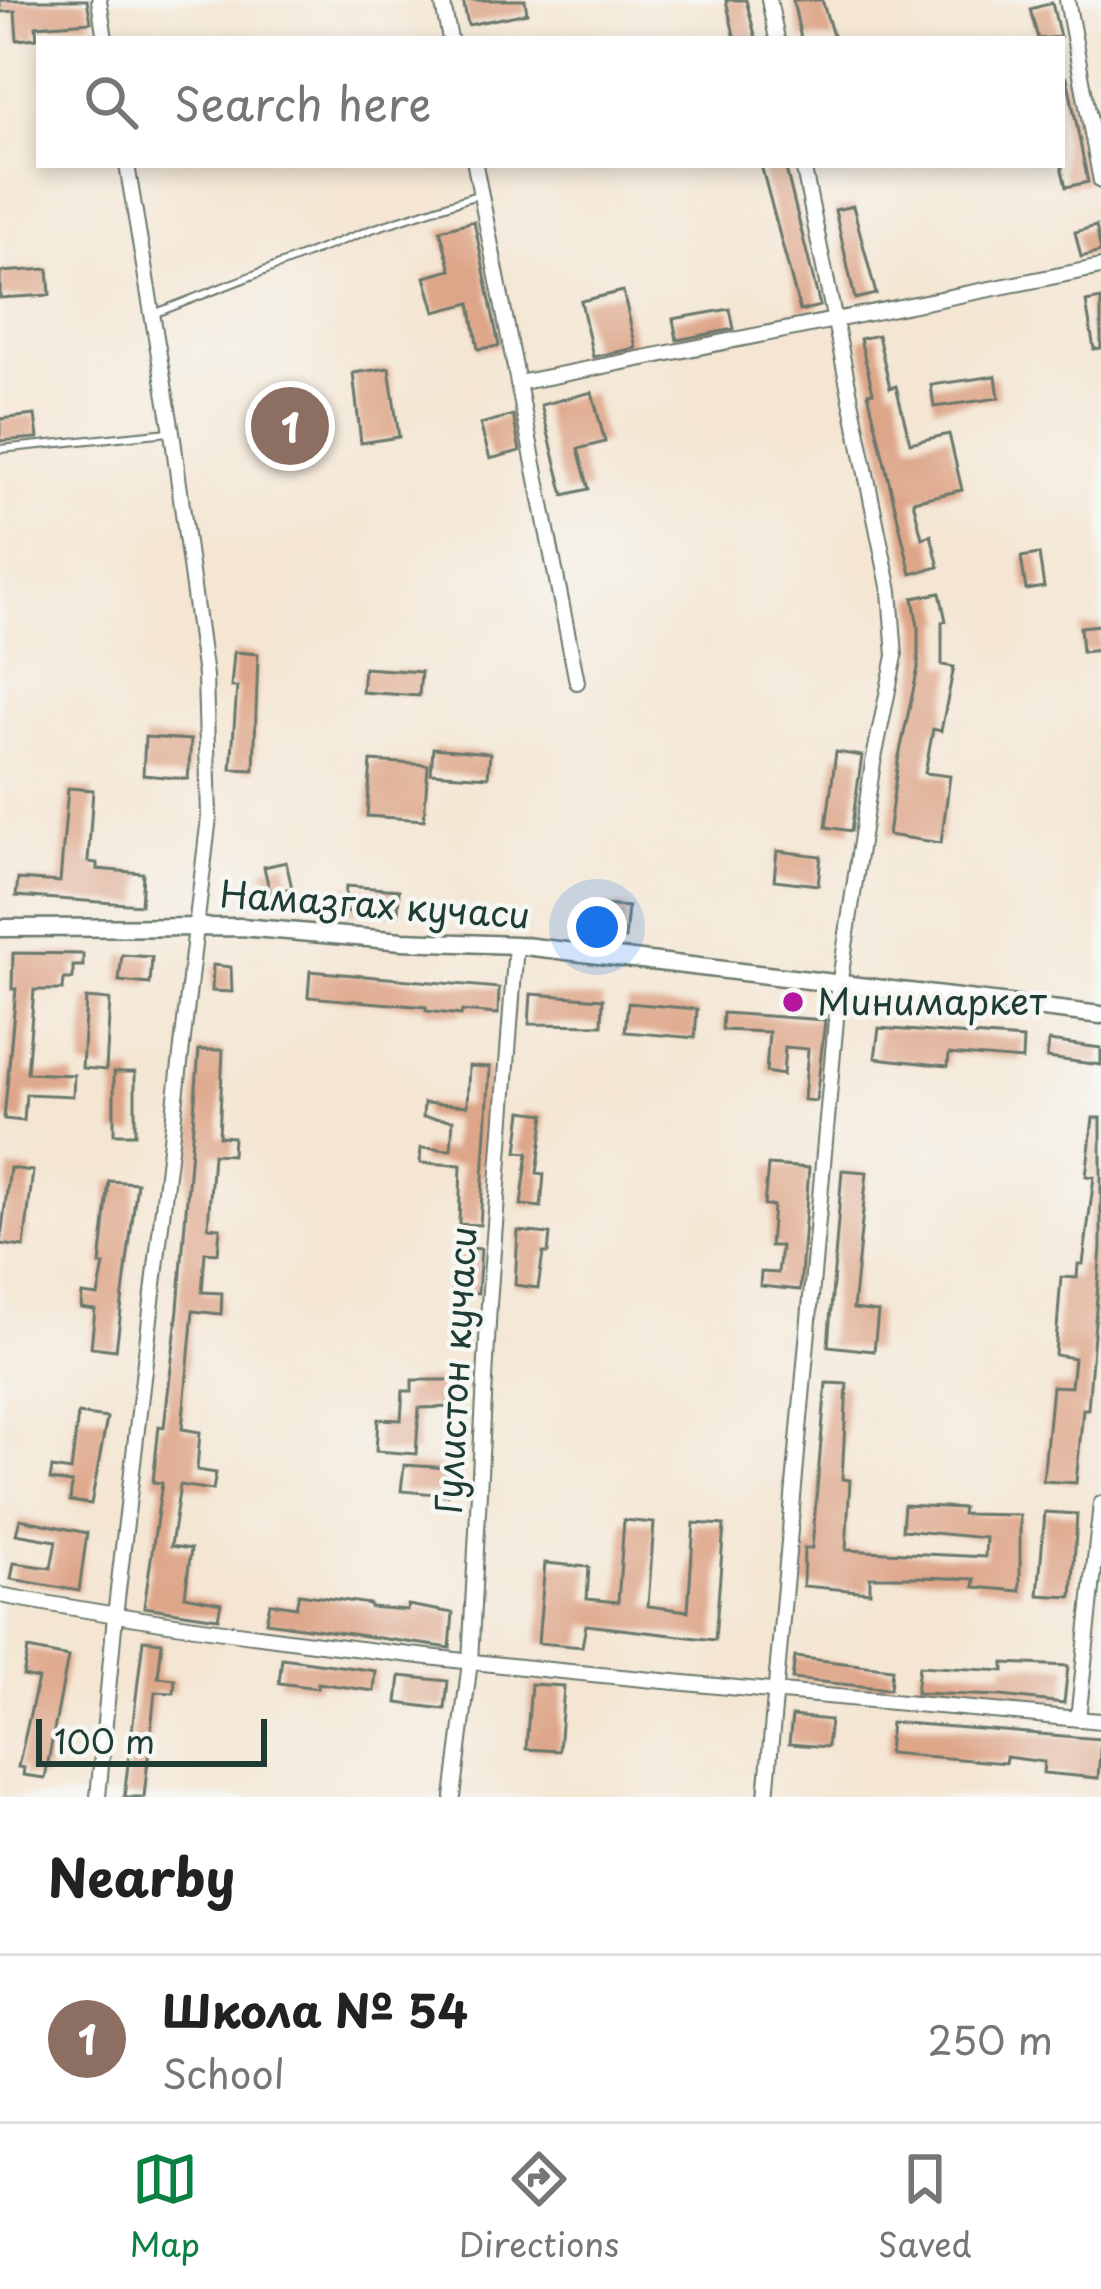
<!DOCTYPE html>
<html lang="en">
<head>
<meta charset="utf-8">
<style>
  :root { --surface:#fff; --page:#f6f6f6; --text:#222; --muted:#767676; --line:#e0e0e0; --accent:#0b8043 }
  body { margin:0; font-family:"Playpen Sans",sans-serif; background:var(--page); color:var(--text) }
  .scale { position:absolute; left:36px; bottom:30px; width:231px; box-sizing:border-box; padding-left:12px; border:6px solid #1f3d34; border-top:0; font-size:33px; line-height:42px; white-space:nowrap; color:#1f3d34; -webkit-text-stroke:9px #f6f6f2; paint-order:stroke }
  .you { position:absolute; left:597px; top:927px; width:42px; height:42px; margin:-30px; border:9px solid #fff; border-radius:50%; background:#1a73e8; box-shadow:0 0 0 18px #1a73e833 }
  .badge { display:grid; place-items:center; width:78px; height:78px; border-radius:50%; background:var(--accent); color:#fff; font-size:39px; font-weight:700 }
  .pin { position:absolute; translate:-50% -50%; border:6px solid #fff; box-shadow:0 3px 12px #0006 }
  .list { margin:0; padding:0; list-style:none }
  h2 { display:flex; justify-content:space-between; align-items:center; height:156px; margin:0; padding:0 48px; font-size:51px }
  h2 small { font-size:39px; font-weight:400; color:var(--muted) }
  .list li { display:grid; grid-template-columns:78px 1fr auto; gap:36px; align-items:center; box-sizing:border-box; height:168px; padding:0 48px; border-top:3px solid var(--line) }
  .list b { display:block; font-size:45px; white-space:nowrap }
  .list p { margin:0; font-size:39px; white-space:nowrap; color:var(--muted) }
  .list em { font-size:39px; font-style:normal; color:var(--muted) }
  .icon { flex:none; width:66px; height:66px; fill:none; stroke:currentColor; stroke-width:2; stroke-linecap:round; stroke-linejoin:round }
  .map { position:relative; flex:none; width:1101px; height:1797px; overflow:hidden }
  .search { position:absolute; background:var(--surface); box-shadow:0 6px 18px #0003; left:36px; right:36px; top:36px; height:132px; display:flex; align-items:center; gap:30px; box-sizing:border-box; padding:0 42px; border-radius:0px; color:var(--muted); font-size:45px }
  .sheet { height:324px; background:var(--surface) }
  nav { display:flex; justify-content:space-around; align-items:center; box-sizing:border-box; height:168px; border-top:3px solid var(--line); background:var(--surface); font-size:33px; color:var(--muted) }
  nav a { display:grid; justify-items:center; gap:6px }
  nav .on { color:var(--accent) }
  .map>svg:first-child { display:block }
</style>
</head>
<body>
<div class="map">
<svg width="1101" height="1797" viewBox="0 0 1101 1797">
  <rect width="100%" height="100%" fill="#f6f6f2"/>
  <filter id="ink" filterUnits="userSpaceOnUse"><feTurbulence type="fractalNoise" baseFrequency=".00833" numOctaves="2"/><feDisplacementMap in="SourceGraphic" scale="24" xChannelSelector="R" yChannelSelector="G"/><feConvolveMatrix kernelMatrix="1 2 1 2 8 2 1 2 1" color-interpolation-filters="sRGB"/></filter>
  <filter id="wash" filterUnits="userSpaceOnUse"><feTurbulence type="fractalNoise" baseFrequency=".004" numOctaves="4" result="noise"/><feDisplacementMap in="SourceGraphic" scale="48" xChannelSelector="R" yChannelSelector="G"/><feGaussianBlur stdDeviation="2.7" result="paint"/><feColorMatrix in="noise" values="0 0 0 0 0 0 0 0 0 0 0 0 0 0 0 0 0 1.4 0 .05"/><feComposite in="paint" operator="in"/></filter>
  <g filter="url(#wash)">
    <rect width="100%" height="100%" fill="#f4e6d3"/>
    <g id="blocks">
      <g fill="#dea689">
        <path d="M0,0H87L91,22L36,26L37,38L17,40L15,11L0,12Z"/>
        <path d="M463,0H525L527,13L468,25Z"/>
        <path d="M726,0H746L756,39H735Z"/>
        <path d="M793,0H822L834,39H801Z"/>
        <path d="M1052,3L1060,37L1038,39L1030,9Z"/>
        <path d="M1062,77H1067L1088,182L1066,187L1062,170Z"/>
        <path d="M761,165H785L820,306L800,311Z"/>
        <path d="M853,206L876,294L855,299L835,210Z"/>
        <path d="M474,221L499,346L478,349L470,303L435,312L425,277L451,270L440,230Z"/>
        <path d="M1096,226L1101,252L1081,257L1075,232Z"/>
        <path d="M48,269L50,295L0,298V272Z"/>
        <path d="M623,291L636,348L593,357L581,301Z"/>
        <path d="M1101,299V348L1094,349L1086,302Z"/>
        <path d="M730,309L734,329L677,340L673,319Z"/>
        <path d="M878,335L890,388L896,386L910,443L949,434L962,490L913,501L922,538L931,535L939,567L911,574L868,393L873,392L860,339Z"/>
        <path d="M389,368L399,437L361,443L353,373Z"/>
        <path d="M996,376L999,398L934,407L931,385Z"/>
        <path d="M592,392L605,442L578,449L589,489L564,495L541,405Z"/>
        <path d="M35,415L38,438L0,441V419Z"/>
        <path d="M513,415L520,451L490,459L480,424Z"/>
        <path d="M1039,554L1044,587L1026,590L1021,557Z"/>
        <path d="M940,593L946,621L942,622V665L954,667L941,731L933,729L925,773L950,776L941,843L888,835L898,761L918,668V627L913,598Z"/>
        <path d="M1101,625V650L1082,652L1080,627Z"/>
        <path d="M234,652L258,654L254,770L231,769L237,687H231Z"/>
        <path d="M364,668L421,672L419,696L362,692Z"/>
        <path d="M145,737L191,740L188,779L143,775Z"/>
        <path d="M433,748L490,753L488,777L431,773Z"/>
        <path d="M836,752L862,756L851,831L826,827Z"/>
        <path d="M371,761L428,765L424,820L367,816Z"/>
        <path d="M68,788L93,790L88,862L97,863V869L143,873L141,905L16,896L18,879L60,882Z"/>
        <path d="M777,851L821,856L818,885L774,880Z"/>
        <path d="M286,862L292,888L270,893L264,867Z"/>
        <path d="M346,886L399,890L398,915L344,911Z"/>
        <path d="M601,905L628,907L625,939L598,937Z"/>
        <path d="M13,953L83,954V966H73V979H64L63,990H34L27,1073L74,1075L73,1096L26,1094L24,1121L4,1119L16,989H12Z"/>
        <path d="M122,955L152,957L150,984L119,981Z"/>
        <path d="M213,965L231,967L232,992L212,991Z"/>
        <path d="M310,971L499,988L498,1014L462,1011L461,1015L426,1011V1007L308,997Z"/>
        <path d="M531,994L603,999L602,1025L529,1024Z"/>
        <path d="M86,998L110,1000L106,1070L82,1068Z"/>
        <path d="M628,1003L697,1009L695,1038L625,1032Z"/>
        <path d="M723,1013L825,1020L816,1101L804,1100L808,1049L785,1047L783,1075L766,1072L769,1032L722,1030Z"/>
        <path d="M879,1028L1023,1039L1022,1060L949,1054L948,1066L875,1058Z"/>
        <path d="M1049,1041L1101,1048V1065L1047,1058Z"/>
        <path d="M199,1050H223L219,1136L233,1137L232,1155L213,1154L208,1227L220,1228L218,1253L205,1252L202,1292L222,1293L221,1314L193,1311L182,1429L200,1432L197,1470L216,1473L213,1490L180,1485L171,1546L191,1549L185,1596L221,1603L218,1618L144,1607L162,1483L153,1482L159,1426L164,1427L178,1309Z"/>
        <path d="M469,1066L490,1067L480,1225L459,1224L461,1165L420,1163L421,1148L451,1150L453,1120L423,1117L424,1103L467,1106Z"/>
        <rect x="114" y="1072" width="21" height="62"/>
        <path d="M522,1111L545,1114L537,1173L544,1174L541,1207L521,1205L528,1153L517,1152Z"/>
        <path d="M1093,1118H1101V1247L1088,1409H1083L1076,1483L1043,1481L1052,1386L1071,1387L1074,1358L1055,1355L1061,1277L1077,1278L1078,1264H1083L1094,1177L1086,1176Z"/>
        <path d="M768,1165L809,1168L800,1290L760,1286L761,1272L778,1273L781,1246H770L773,1206H764Z"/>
        <path d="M10,1168L33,1171L24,1247L0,1244Z"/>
        <path d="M842,1170L867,1172L853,1309L878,1312L874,1351L828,1346Z"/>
        <path d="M109,1181L137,1183L116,1350L91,1347L95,1310L81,1308L82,1294L98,1296L104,1265H100Z"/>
        <path d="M518,1231L550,1234L548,1253H543L538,1288L515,1285Z"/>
        <path d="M455,1247L481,1249L478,1293L452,1291Z"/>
        <path d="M412,1380H455V1407L419,1408L416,1454L376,1451L378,1419L401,1420L403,1391H412Z"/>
        <path d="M826,1383L847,1384L842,1479L850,1480L846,1550L985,1557L986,1538L902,1530L904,1505L963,1508L962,1514L1020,1515V1591L974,1587L975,1579L920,1577H870V1592L803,1586L804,1548H812Z"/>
        <path d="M78,1414L107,1418L91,1504L70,1501L72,1483L50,1480L52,1468L71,1471Z"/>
        <path d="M404,1465L450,1468L447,1495L401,1491Z"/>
        <path d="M1045,1512L1077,1514L1072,1597L1038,1595Z"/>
        <path d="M20,1519L87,1533L79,1591L11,1579L14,1563L51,1568L56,1541L16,1534Z"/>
        <path d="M624,1520L654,1523L648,1606L688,1611L694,1523L724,1525L715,1640L586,1625L582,1647L538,1643L545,1563L589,1567L587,1599L618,1602Z"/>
        <path d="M299,1594L370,1604V1607L407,1610L408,1605L453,1613L450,1648L266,1622L270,1603L296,1607Z"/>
        <path d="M143,1640L162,1642L158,1677L175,1679L174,1693L155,1692L144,1797H124Z"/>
        <path d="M28,1649L68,1657L45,1778L23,1775L24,1768L18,1767L38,1679L23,1676Z"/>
        <path d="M795,1657L892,1669L890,1689L792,1679Z"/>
        <path d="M282,1658L376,1671L374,1691L318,1683V1688L279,1683Z"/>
        <path d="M1004,1663L1068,1666L1064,1703L1001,1696L916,1693L919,1666L1004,1671Z"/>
        <path d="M400,1676L448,1681L445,1709L397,1703Z"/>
        <path d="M531,1684L564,1686L559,1751L526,1749Z"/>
        <path d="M792,1716L830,1720L827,1747L789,1744Z"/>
        <path d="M891,1722L1101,1739L1098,1778L1043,1773L1044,1762L1006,1757L1005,1763L888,1753Z"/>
      </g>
    </g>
  </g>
  <g filter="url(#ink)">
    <use href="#blocks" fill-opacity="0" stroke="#6a786c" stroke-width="3"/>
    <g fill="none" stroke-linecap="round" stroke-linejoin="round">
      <defs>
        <g id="service">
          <path d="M156,313L372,229L480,194"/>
          <path d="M0,449L169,432"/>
        </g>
        <g id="minor">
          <path d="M99,0L105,39"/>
          <path d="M442,0L450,39"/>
          <path d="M769,0L777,39"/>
          <path d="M1067,0L1101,181"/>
          <path d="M475,165L577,682"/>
          <path d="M518,383L1101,267"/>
          <path d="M0,1595C364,1662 733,1686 1101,1721"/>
          <path d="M1078,1719L1101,1504"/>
          <path d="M98,1797L115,1616L209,817L205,676L172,432L127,165"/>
          <path d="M453,1797L470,1662L489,1304L516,945"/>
          <path d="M766,1797L839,986L873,763L895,656L890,591L803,165"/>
        </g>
        <path id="tertiary" d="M0,928L241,927L402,941L516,945L1101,1015"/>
      </defs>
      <use href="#service" stroke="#6a786c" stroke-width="10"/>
      <use href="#minor" stroke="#6a786c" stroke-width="18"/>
      <use href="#tertiary" stroke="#6a786c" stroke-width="21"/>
      <use href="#service" stroke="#fff" stroke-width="6"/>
      <use href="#minor" stroke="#fff" stroke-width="14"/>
      <use href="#tertiary" stroke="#fff" stroke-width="16"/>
    </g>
  </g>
  <circle fill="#b5179e" stroke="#f6f6f2" stroke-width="4.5" cx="793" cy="1002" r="12"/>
  <g text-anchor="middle" stroke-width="9" stroke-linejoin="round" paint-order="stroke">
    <g font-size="36" fill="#1f3d34" stroke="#f6f6f2">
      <text transform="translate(375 905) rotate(4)" y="13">Намазгах кучаси</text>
      <text transform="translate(456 1370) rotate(-87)" y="13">Гулистон кучаси</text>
    </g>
    <g font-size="36" fill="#1f3d34" stroke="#f6f6f2" text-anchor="start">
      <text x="817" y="1015">Минимаркет</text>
    </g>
  </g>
</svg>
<div class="scale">100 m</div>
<div class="you"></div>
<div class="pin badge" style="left:290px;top:426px;background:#8d6e63">1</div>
<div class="search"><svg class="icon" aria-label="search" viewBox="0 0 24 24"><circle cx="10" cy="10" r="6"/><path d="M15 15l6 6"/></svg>Search here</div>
</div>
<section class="sheet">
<h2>Nearby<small></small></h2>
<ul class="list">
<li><span class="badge" style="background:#8d6e63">1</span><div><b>Школа № 54</b><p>School</p></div><em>250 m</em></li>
</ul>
</section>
<nav>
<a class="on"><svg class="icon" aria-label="map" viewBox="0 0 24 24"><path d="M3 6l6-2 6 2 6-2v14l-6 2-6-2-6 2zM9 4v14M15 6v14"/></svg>Map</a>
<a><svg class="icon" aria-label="directions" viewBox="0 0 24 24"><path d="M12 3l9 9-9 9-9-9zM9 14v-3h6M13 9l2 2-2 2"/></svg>Directions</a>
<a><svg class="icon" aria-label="saved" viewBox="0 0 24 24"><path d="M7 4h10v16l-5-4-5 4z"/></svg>Saved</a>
</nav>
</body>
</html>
